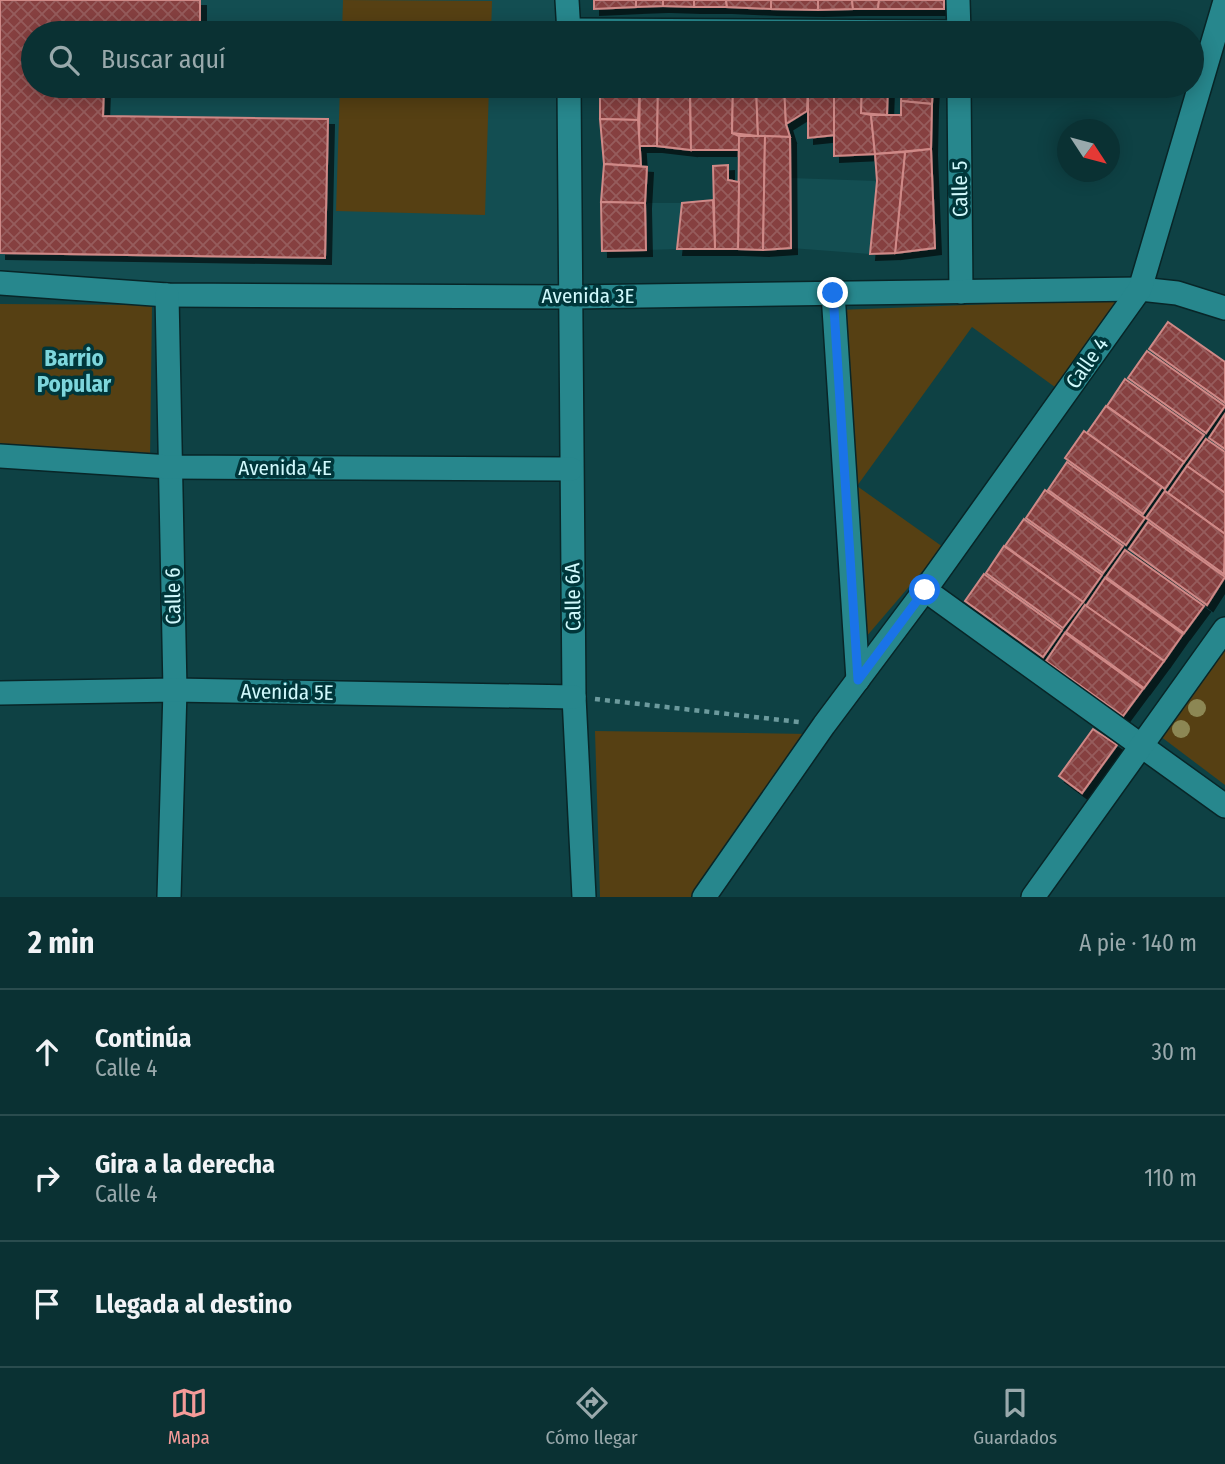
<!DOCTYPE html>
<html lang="es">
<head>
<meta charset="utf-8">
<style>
  :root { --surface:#0a3133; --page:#183d3f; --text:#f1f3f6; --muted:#99a9ac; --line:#2a4c4e; --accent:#f59b99 }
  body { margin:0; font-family:"Fira Sans Condensed",sans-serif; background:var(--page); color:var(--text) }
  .compass { position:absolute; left:1057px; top:119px; width:63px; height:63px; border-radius:50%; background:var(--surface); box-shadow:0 4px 18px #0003; rotate:126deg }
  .stop { position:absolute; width:21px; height:21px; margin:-16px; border:5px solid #1a73e8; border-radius:50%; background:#fff }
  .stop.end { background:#1a73e8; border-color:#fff; box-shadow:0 2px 7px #0008 }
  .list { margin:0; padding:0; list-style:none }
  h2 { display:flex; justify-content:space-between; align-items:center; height:91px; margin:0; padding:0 28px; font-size:30px }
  h2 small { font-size:23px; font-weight:400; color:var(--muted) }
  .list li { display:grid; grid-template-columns:46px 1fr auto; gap:21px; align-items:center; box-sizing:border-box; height:126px; padding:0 28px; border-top:2px solid var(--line) }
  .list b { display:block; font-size:26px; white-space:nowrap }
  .list p { margin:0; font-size:23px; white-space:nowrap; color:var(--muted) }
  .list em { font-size:23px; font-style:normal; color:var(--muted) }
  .icon { flex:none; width:38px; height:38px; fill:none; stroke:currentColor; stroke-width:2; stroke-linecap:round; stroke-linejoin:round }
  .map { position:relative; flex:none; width:1225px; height:897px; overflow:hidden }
  .search { position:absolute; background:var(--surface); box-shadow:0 4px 18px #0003; left:21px; right:21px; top:21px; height:77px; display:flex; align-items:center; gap:18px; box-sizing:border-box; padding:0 24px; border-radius:38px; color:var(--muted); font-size:26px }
  .sheet { height:469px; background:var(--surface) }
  nav { display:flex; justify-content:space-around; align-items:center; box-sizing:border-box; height:98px; border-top:2px solid var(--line); background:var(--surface); font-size:19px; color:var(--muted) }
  nav a { display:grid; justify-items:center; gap:4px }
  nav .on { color:var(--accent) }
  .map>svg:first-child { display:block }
</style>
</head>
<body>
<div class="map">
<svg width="1225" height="897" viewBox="0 0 1225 897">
  <defs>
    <pattern id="building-cross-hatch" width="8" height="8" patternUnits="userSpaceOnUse" patternTransform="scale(1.75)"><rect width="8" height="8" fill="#864040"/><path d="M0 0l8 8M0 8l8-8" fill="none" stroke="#965c5c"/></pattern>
    <filter id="shadow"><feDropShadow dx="6" dy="6" stdDeviation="0" flood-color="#0009"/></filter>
  </defs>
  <rect width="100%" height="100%" fill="#0e4144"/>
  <g fill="#134e52">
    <path d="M0,0H555L556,33H33V86H559L567,285H0Z"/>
    <path d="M790,178L877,181L870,254L791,248Z"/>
    <path d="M645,203H682L677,249L646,250Z"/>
  </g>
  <g fill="#564013">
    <path d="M343,0L492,1L491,33H342Z"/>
    <path d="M340,86H489L485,215L336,211Z"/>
    <path d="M1123,299L1059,390L972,327L857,486L943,547L866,637L839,310Z"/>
    <path d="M0,304L152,305L150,462L0,461Z"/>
    <path d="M1225,648V785L1160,736Z"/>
    <path d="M595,731L810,734L695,897H600Z"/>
  </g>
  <g fill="url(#building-cross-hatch)" stroke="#cf8987" stroke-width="2" filter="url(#shadow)">
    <path d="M0,0H200V33H33V86H104L103,116L328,119L325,258L0,253Z"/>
    <path d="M594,0H636V7L594,9Z"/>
    <path d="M636,0H663V6L636,7Z"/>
    <path d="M663,0H694V7L663,6Z"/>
    <path d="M694,0H726L727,7H694Z"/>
    <path d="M726,0H771V9L727,7Z"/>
    <path d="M771,0H818V10L771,9Z"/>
    <path d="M818,0H852L853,9L818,10Z"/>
    <path d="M852,0H879L878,9H853Z"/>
    <path d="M879,0H944V9H878Z"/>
    <path d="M600,86H640L638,120L600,119Z"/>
    <path d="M640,86H658L657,146H639Z"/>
    <path d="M658,86H690L691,150L657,146Z"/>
    <path d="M690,86H733L732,133L739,136V150H691Z"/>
    <path d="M733,86H756L758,136L732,133Z"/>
    <path d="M756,86H784L786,124L790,137L758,136Z"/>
    <path d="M784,86H808L807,111L786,124Z"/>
    <path d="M808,86H834L835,135L808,138Z"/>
    <path d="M834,86H862L861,113L871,115L875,154L834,156Z"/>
    <path d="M862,86H888L887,115L861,113Z"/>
    <path d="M902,86H933L932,104L901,101Z"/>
    <path d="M901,101L932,104L931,149L875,154L871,115H901Z"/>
    <path d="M600,119L638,120L641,166L604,164Z"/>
    <path d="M739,136H765L763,250L738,249Z"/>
    <path d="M765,136L790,137L791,248L763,250Z"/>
    <path d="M931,149L935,248L895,253L905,152Z"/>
    <path d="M905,152L895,253L870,254L877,181L875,154Z"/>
    <path d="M604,164L647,167L645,203L601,202Z"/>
    <path d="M728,165V180L739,182L738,249H715L713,166Z"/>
    <path d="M713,200L715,249H677L682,203Z"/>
    <path d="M601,202L645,203L646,250L602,251Z"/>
    <path d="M1168,322L1225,362V403L1149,349Z"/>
    <path d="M1147,351L1225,406L1206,433L1128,378Z"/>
    <path d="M1125,379L1204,435L1184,462L1107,406Z"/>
    <path d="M1106,406L1184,462L1165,489L1087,433Z"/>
    <path d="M1225,414V449L1209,438Z"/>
    <path d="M1084,431L1162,487L1143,514L1065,458Z"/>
    <path d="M1206,439L1225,452V493L1187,466Z"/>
    <path d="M1067,462L1145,518L1126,545L1048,490Z"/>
    <path d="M1187,466L1225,493V534L1168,493Z"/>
    <path d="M1045,490L1123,546L1103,573L1026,518Z"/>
    <path d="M1165,491L1225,534L1224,574L1146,518Z"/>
    <path d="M1024,519L1102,575L1083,602L1005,546Z"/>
    <path d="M1148,522L1225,577L1207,605L1129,549Z"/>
    <path d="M1004,546L1083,602L1063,628L986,573Z"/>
    <path d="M1125,550L1204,606L1184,633L1106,577Z"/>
    <path d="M984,574L1062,630L1043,657L965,601Z"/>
    <path d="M1105,578L1183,634L1164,661L1086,606Z"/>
    <path d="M1085,605L1164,661L1144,688L1066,632Z"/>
    <path d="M1065,633L1143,689L1123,716L1046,661Z"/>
    <path d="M1093,729L1117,745L1082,793L1059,776Z"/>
  </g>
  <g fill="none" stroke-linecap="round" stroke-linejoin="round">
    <defs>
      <g id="minor">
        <path d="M567,0L569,33"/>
        <path d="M958,0L959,33"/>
        <path d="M568,30L959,32"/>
        <path d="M569,86L574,697L584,897"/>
        <path d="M959,86L961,292"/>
        <path d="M0,283L167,295L571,297L1140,289L1177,293L1225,308"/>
        <path d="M833,293L858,680"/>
        <path d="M167,295L175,690L169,897"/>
        <path d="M0,456L170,467L571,469"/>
        <path d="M925,590L1225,806"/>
        <path d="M0,693L175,690L574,697"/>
        <path d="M704,897L824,725L925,590L1140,289L1225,1"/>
        <path d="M1033,897L1225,629"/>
      </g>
    </defs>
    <use href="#minor" stroke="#082527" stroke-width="26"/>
    <path stroke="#6c9a9d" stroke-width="4.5" stroke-dasharray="5 5" stroke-linecap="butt" d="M595,699L799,722"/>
    <use href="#minor" stroke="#27878d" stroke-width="23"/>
  </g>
  <g fill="#8c8754">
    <circle cx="1197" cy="708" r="9"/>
    <circle cx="1181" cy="729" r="9"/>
  </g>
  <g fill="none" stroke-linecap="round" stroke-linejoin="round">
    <path stroke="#1a73e8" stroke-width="9" d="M833,293L858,680L925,590"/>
  </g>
  <g text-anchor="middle" stroke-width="7" stroke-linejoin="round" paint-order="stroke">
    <g font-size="21" fill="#d0f9fc" stroke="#00363a">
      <text transform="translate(960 189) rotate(-91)" y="7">Calle 5</text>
      <text x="588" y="303">Avenida 3E</text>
      <text transform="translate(1087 363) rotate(-55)" y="7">Calle 4</text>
      <text x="285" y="475">Avenida 4E</text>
      <text transform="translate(173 596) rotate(-91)" y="7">Calle 6</text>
      <text transform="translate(573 597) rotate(-91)" y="7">Calle 6A</text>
      <text transform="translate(287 692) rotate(1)" y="7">Avenida 5E</text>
    </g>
    <g font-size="23" font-weight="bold" fill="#7dd6dc" stroke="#00363a">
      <text x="74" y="366">Barrio<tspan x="74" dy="26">Popular</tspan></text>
    </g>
  </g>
</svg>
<svg class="compass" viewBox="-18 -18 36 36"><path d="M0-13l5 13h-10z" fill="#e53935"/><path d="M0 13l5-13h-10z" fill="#99a9ac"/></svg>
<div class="stop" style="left:925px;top:590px"></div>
<div class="stop end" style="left:833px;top:293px"></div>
<div class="search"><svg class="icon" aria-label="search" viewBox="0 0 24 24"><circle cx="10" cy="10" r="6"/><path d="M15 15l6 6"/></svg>Buscar aquí</div>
</div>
<section class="sheet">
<h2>2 min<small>A pie · 140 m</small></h2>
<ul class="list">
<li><svg class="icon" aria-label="ahead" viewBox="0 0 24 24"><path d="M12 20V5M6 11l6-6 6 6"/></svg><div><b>Continúa</b><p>Calle 4</p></div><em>30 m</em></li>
<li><svg class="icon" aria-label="right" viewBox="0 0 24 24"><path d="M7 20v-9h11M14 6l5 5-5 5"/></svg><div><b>Gira a la derecha</b><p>Calle 4</p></div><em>110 m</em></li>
<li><svg class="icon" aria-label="arrive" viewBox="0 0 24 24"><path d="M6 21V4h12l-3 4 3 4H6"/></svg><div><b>Llegada al destino</b></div></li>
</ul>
</section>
<nav>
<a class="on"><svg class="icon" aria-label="map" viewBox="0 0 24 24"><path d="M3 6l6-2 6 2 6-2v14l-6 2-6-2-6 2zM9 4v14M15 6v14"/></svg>Mapa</a>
<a><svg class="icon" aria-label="directions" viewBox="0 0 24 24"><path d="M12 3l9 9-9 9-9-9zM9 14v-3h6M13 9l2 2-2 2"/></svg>Cómo llegar</a>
<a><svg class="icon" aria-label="saved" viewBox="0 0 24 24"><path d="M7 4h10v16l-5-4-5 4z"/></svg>Guardados</a>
</nav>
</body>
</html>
